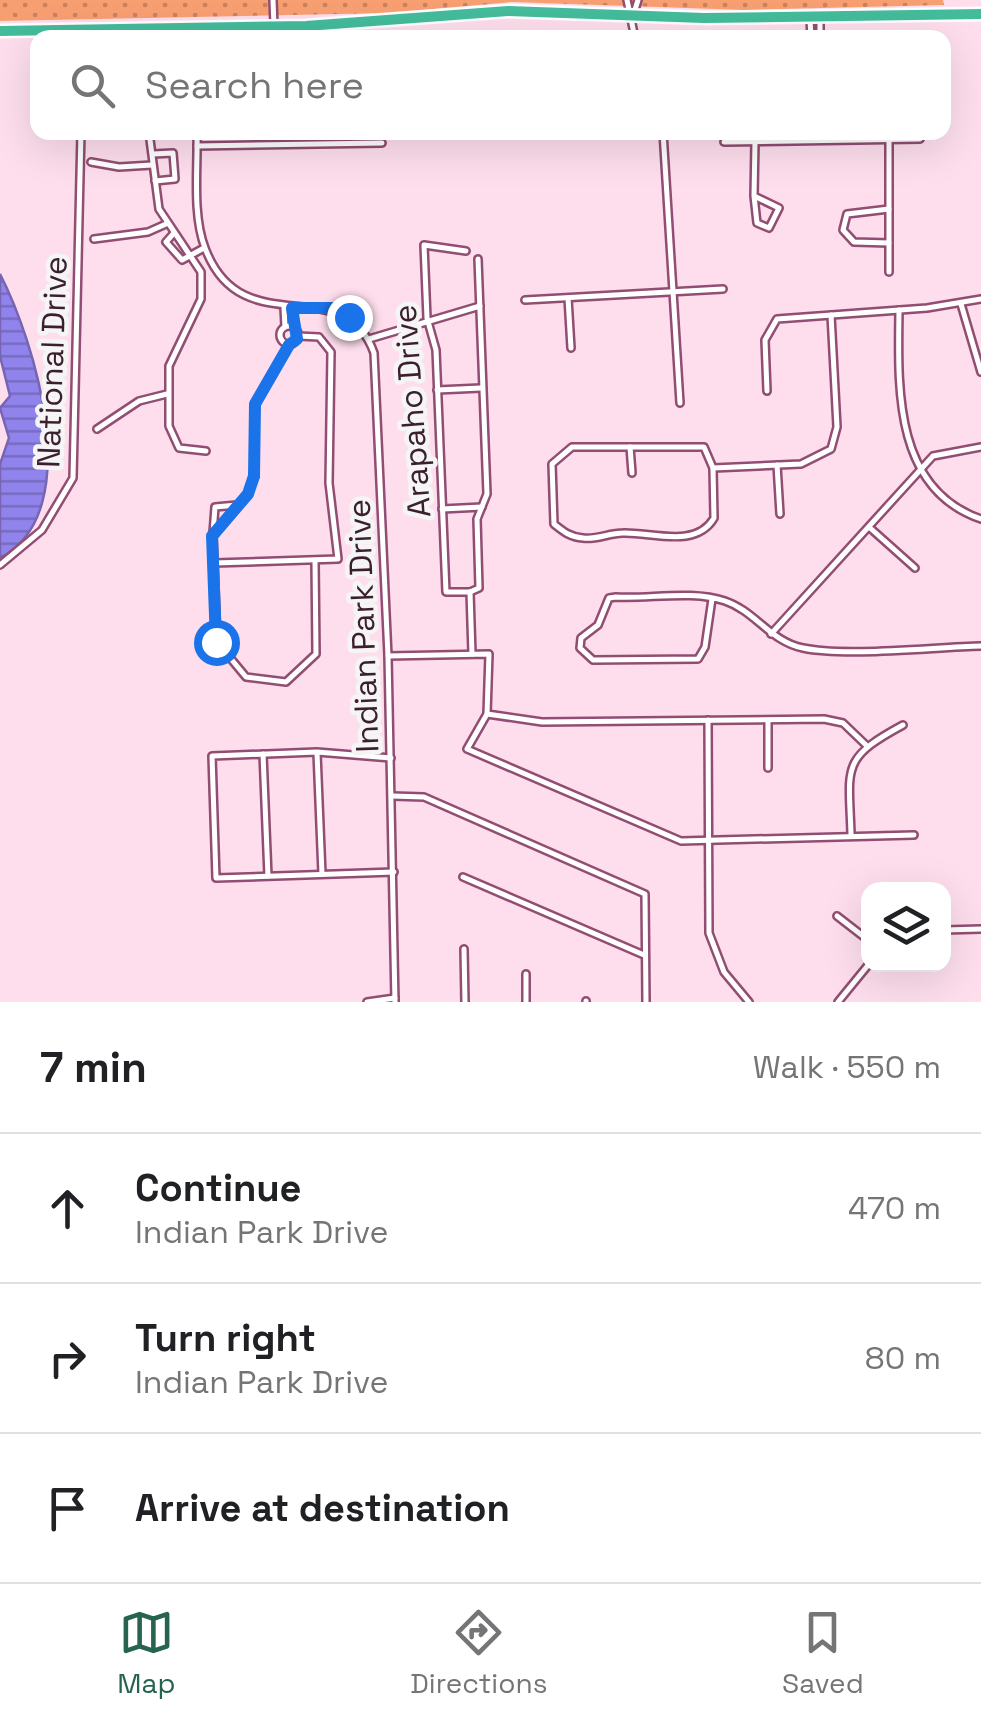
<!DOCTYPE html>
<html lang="en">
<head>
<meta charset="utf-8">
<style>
  :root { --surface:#fff; --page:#f2f2f2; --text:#202124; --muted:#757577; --line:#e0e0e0; --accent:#27644f }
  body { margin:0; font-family:"Space Grotesk",sans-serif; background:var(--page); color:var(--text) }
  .controls { position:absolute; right:30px; bottom:30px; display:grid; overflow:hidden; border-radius:20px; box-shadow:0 10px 40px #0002 }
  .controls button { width:90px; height:90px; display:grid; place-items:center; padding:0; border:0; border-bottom:2px solid var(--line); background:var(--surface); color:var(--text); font:50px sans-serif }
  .stop { position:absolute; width:30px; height:30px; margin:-22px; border:8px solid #1a73e8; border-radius:50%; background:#fff }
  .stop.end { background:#1a73e8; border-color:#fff; box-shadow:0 2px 10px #0008 }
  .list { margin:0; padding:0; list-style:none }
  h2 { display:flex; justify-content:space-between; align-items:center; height:130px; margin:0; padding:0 40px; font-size:42px }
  h2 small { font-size:32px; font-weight:400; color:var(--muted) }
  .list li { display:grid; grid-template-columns:65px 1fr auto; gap:30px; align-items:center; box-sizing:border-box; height:150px; padding:0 40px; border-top:2px solid var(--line) }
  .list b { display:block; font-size:38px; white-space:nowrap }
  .list p { margin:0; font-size:32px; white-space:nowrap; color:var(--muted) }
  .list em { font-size:32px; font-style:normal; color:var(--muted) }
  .icon { flex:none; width:55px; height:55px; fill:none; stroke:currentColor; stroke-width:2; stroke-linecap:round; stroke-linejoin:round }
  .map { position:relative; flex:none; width:981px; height:1002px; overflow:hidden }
  .search { position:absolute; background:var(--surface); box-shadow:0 10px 40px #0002; left:30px; right:30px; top:30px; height:110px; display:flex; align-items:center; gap:25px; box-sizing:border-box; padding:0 35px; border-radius:20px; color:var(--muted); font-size:38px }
  .sheet { height:580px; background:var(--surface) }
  nav { display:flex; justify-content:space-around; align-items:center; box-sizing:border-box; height:140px; border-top:2px solid var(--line); background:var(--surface); font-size:28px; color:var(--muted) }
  nav a { display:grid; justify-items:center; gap:5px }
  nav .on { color:var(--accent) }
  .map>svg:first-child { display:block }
</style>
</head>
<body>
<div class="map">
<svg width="981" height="1002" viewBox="0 0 981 1002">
  <defs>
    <pattern id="grass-dots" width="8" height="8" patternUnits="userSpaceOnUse" patternTransform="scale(2.5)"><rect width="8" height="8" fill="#f89f72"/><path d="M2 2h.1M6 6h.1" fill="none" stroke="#ca815e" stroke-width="1.8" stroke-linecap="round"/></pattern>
    <pattern id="water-rules" width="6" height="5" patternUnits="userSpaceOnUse" patternTransform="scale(2.5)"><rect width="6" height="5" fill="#9183ec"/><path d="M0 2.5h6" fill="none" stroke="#786bc0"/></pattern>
  </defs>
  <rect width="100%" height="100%" fill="#fedeed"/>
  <path fill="url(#grass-dots)" d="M0,0H943L944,5L744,10L512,2L388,13L0,21Z"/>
  <path fill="url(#water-rules)" stroke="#7765b3" stroke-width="2.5" d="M0,274C34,340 88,512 0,558V464L9,438L0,408L10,396L0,356Z"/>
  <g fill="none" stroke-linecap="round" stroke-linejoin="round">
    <defs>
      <g id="minor">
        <path d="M273,0L274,26"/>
        <path d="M627,0L635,38"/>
        <path d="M634,13L638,0"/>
        <path d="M820,16V38"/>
        <path d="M810,19L811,38"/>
        <path d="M149,132L159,209L201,272V299L169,366V426L179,448L206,451"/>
        <path d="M197,132C198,168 192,214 205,248C242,347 344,268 374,353L388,656L395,1002"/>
        <path d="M663,132L680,403"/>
        <path d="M889,132V272"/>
        <path d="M724,142L920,139"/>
        <path d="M197,146L382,143"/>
        <path d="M153,154L173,153L175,179L155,181"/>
        <path d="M91,162L119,167L152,165"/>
        <path d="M754,196L757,223L769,228L779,208L754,196L755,142"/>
        <path d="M889,209L847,214L843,230L854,242L889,243"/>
        <path d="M174,233L166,242L182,260L204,248"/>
        <path d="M94,239L148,232L166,224"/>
        <path d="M466,251L424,245L427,318L436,350L446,592H470"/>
        <path d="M568,298L571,348"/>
        <path d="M525,300L723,289"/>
        <path d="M961,304L981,372"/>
        <path d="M284,308L285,327"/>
        <path d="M292,308V327"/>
        <path d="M899,310C898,386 893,489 981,519"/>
        <circle cx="289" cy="335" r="9"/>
        <path d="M369,339L480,306"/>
        <path d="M289,345L255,405V476L248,494L213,536L217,642L246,677L286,682L316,654L315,561"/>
        <path d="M437,390L481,388"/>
        <path d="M767,391L765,340L777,319L927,308L981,299"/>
        <path d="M97,429L139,401L167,394"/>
        <path d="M572,447H704L713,468L714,518C696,549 652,532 623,533C609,533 596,540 583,538C570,537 564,532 554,524L552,464Z"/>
        <path d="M630,447L632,473"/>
        <path d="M777,465L780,514"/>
        <path d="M713,468L801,464L831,449L837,427L831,315"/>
        <path d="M442,509L482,507"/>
        <path d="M869,527L915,568"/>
        <path d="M213,533L215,507L237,505"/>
        <path d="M214,563L338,559L329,483L331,352L319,337L298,336"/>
        <path d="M0,565L42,530L73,478L81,132"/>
        <path d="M470,592L479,588L477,519L487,494L478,259"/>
        <path d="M470,592L472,654"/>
        <path d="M712,599L705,647L698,659L593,660L580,648L581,638L598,625L609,598L616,597C650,599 692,590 725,601C755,611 771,642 803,648C846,657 934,647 981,646"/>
        <path d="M771,634L933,456L981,447"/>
        <path d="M388,656L489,654L487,714L467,749L681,841L914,835"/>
        <path d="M487,714L542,722L824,719L843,723L866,745"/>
        <path d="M708,720L709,933L724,972L749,1002"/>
        <path d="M317,753L322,874"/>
        <path d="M263,754L268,876"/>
        <path d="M391,758L317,752L212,756L216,878L394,872"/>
        <path d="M768,768V721"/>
        <path d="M392,796L424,797L645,894L646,1002"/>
        <path d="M851,834C849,767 840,759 903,725"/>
        <path d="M463,877L644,955"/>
        <path d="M837,916L868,940"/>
        <path d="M944,930L981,929"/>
        <path d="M464,949L465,1002"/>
        <path d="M526,974V1002"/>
        <path d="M586,1001V1002"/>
        <path d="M367,1002L395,998"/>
        <path d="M838,1002L869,964"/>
      </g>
      <path id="trunk" d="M0,31L306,26L508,11L704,18L981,14"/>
    </defs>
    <use href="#minor" stroke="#914e72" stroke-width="10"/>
    <use href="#trunk" stroke="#fff" stroke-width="15"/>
    <use href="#minor" stroke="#fff" stroke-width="5"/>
    <use href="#trunk" stroke="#44bc9c" stroke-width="10"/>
  </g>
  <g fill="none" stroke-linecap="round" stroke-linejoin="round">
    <path stroke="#1a73e8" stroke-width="12" d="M216,642L212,536L248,494L254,476L255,404L289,345L297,339L292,308H332L349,317"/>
  </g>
  <g text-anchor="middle" stroke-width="9" stroke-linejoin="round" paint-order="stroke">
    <g font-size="32" fill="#3b1f2e" stroke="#f5f5f5">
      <text transform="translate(52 362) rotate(-88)" y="11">National Drive</text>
      <text transform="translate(412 411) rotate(-94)" y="11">Arapaho Drive</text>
      <text transform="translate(363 626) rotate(-92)" y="11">Indian Park Drive</text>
    </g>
  </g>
</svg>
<div class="controls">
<button><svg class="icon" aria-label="layers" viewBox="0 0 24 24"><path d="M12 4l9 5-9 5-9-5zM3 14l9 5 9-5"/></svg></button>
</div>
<div class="stop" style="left:216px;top:642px"></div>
<div class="stop end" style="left:349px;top:317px"></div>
<div class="search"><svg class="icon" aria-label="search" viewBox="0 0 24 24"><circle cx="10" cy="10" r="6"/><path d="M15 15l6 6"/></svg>Search here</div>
</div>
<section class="sheet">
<h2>7 min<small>Walk · 550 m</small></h2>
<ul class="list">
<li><svg class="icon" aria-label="ahead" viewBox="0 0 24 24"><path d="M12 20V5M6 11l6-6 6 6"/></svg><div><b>Continue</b><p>Indian Park Drive</p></div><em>470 m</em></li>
<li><svg class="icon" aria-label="right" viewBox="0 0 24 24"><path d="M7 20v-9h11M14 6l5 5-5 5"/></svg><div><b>Turn right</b><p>Indian Park Drive</p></div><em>80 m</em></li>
<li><svg class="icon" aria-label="arrive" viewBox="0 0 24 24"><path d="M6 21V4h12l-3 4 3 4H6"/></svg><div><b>Arrive at destination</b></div></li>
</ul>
</section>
<nav>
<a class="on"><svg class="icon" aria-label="map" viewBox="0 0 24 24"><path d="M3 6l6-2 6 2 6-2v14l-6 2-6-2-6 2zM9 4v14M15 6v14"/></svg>Map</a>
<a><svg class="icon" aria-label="directions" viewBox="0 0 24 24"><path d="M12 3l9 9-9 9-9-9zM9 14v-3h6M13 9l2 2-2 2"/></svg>Directions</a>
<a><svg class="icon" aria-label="saved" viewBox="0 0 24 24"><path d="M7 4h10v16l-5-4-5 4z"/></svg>Saved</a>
</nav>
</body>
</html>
